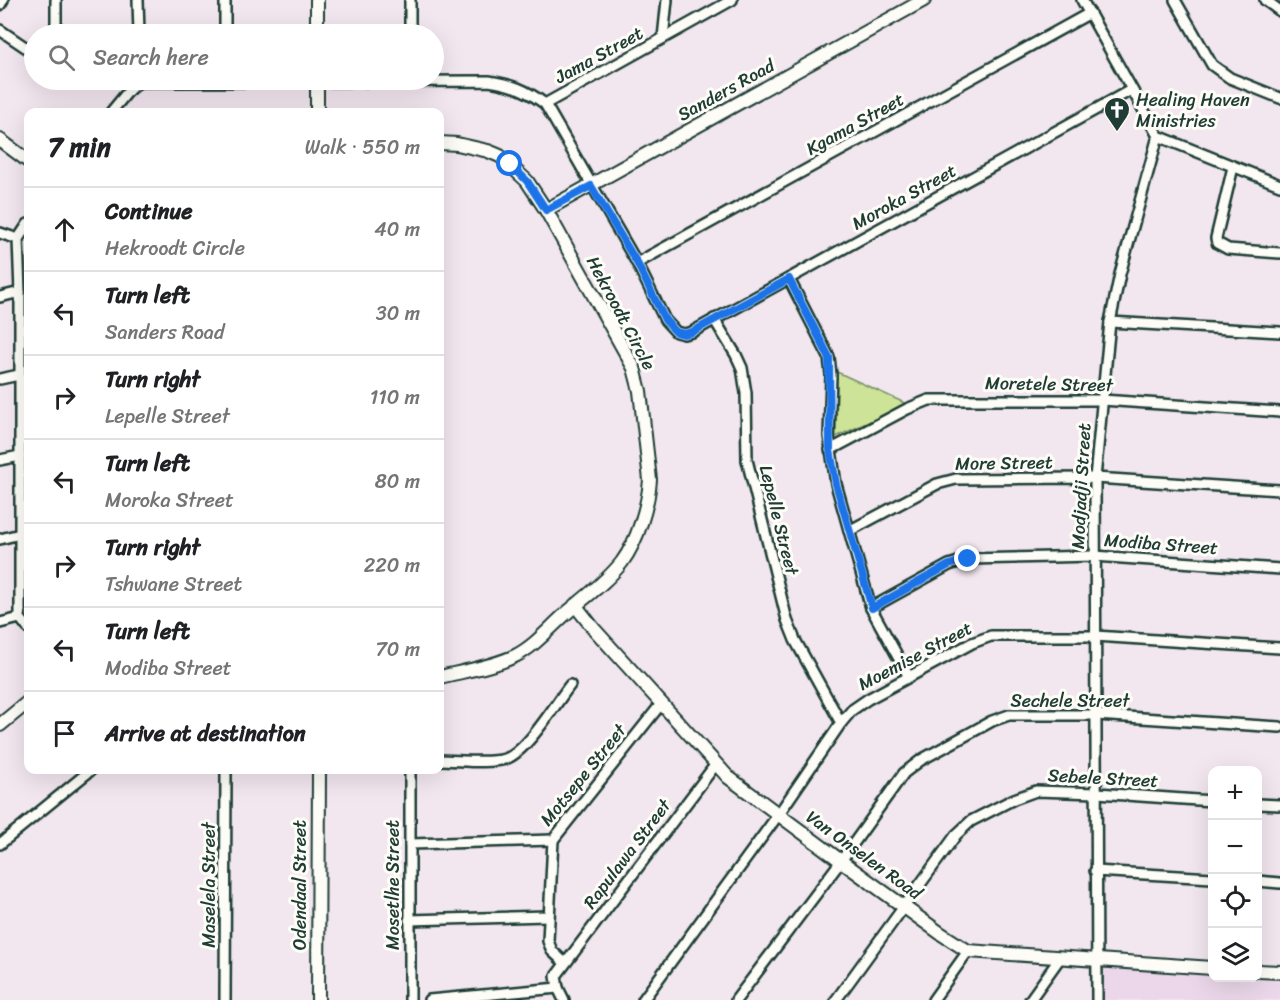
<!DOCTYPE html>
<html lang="en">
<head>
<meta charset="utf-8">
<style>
  :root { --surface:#fff; --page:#f2f2f2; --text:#202124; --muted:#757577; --line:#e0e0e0 }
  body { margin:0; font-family:Sriracha,sans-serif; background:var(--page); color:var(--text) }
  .controls { position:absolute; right:18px; bottom:18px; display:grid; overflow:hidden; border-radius:12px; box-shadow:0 6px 24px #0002 }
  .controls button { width:54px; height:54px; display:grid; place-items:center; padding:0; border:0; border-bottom:2px solid var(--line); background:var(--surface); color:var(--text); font:30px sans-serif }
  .stop { position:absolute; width:18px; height:18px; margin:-14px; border:4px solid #1a73e8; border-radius:50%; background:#fff }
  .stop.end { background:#1a73e8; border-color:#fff; box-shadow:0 2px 6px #0008 }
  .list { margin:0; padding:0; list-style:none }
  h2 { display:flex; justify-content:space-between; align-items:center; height:78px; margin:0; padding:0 24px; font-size:26px }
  h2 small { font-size:20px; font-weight:400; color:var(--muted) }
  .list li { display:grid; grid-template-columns:39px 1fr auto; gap:18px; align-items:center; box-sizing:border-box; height:84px; padding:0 24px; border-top:2px solid var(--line) }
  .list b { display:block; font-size:22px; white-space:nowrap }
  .list p { margin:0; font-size:20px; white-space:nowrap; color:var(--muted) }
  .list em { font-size:20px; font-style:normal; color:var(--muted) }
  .icon { flex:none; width:33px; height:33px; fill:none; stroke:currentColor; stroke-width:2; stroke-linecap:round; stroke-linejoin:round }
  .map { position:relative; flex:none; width:1280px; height:1000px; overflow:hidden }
  .search { position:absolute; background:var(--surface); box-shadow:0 6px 24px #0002; left:24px; top:24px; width:420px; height:66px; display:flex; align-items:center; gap:15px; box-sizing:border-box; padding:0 21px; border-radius:33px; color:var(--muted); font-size:22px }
  .panel { position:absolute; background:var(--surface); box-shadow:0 6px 24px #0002; left:24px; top:108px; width:420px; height:666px; border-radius:12px }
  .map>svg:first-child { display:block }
</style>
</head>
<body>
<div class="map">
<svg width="1280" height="1000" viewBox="0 0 1280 1000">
  <rect width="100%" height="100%" fill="#f2e6ef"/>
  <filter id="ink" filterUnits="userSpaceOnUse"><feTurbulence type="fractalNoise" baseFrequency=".0167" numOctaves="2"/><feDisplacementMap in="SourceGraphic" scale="12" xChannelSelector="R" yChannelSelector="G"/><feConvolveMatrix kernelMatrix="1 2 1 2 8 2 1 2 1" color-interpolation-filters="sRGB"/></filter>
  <g filter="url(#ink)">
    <path fill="#ebd7e9" d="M1101,967L1212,976V978L1280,981V1000H1100Z"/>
    <path fill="#cde398" stroke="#769066" stroke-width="1.5" d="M837,372L907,404L836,437Z"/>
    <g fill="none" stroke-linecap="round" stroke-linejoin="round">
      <defs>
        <g id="street">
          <path d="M138,0L139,34"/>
          <path d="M225,0V34"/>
          <path d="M410,0V34"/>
          <path d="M1082,0L1158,136L1120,274L1110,322L1095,478L1097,1000"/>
          <path d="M1175,0L1212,65L1230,78L1280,98"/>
          <path d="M1265,0L1280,11"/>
          <path d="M0,5L3,0"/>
          <path d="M0,30L34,53"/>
          <path d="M56,34V0"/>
          <path d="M663,38L667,0"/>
          <path d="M545,104L732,0"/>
          <path d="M111,112L130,89L139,82L489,81C513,85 525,89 545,104L637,263L665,320L676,332L684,334L692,332L1131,90"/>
          <path d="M1158,136L1280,185"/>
          <path d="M1233,167L1216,238L1217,243L1228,249L1280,253"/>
          <path d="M28,224L18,239L20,292V618L28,628"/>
          <path d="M0,233L18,239"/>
          <path d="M637,263L1090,13"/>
          <path d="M789,279L829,357L831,375L829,436L836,484L871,608L909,677"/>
          <path d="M0,297L20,292"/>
          <path d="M714,319L736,355L742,368L746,393L747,460L787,620L795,640L841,723"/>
          <path d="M1110,322L1280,332"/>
          <path d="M0,379L19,375"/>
          <path d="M830,450L907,409L929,400H1102L1280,412"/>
          <path d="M0,460L20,456"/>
          <path d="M849,531L937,484L956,479L1095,478L1280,490"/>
          <path d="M0,539L20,534"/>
          <path d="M871,608L949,565L968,559L1094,556L1280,569"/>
          <path d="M0,623L20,618"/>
          <path d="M440,760C458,760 488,764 505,759C526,753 556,703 570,685"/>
          <path d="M1258,804L1280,805"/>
          <path d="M553,840L661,704"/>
          <path d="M553,840L548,941L552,951L565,963"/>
          <path d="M0,844L91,770"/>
          <path d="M410,844L553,840"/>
          <path d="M1095,871L1212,878"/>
          <path d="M1258,881L1280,883"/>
          <path d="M409,920L548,916"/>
          <path d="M225,1000L226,770"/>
          <path d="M410,1000V770"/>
          <path d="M429,1000L558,988"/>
          <path d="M564,1000L558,988L556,976L716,764"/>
          <path d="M643,1000L778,815L841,723L852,710L868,699L972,643L991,636H1095L1280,648"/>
          <path d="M736,1000L841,861L904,773L921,760L992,721L1009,715H1096L1280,727"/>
          <path d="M836,1000L956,835L971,821L1014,799L1036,791L1097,793L1212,801"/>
          <path d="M933,1000L968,951"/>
          <path d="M1030,1000L1060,958"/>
        </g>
        <g id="secondary">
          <path d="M317,0V34"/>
          <path d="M317,80V112"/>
          <path d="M0,140L28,161"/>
          <path d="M440,143L457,144L488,151L500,156L527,181L546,210L634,368L640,391L650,480C648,506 638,540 622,562C606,583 581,600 561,618C547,631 533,647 515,656C492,667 464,671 440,677"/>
          <path d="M546,210L924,0"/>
          <path d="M575,605L594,629L728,777L841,861L940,933L968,951L1212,968"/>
          <path d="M0,725L28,702"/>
          <path d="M1258,971L1280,972"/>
          <path d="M318,1000L319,770"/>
        </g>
      </defs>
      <use href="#street" stroke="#1f3d34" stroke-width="14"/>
      <use href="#secondary" stroke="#1f3d34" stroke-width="16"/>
      <use href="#street" stroke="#fdfcf7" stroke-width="9"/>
      <use href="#secondary" stroke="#fdfcf7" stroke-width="12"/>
    </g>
  </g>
  <g fill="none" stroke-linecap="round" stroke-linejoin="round" filter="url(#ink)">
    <path stroke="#1a73e8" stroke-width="8" d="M510,164L527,181L546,210L591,186L637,263L665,320L676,332L684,334L692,332L789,279L829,357L830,450L836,484L872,608L949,565L968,559"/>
  </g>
  <defs>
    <symbol id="church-pin" viewBox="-11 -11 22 30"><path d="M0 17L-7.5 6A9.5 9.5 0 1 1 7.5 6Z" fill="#1f3d34" stroke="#fdfcf7"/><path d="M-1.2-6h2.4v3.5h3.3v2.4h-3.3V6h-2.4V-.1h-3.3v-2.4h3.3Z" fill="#fff"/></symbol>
  </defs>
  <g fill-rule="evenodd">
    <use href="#church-pin" x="1102" y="95" width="30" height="40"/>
  </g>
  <g text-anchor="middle" stroke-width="6" stroke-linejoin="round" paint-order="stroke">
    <g font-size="18" fill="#1f3d34" stroke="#fdfcf7">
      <text transform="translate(599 55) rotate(-29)" y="6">Jama Street</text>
      <text transform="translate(726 90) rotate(-29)" y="6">Sanders Road</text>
      <text transform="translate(855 124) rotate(-29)" y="6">Kgama Street</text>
      <text transform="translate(904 197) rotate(-29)" y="6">Moroka Street</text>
      <text transform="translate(621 313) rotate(62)" y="6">Hekroodt Circle</text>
      <text transform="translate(1049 384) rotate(1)" y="6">Moretele Street</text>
      <text transform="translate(1004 463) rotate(-1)" y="6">More Street</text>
      <text transform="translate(1081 486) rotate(-87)" y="6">Modjadji Street</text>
      <text transform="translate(779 520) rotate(76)" y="6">Lepelle Street</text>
      <text transform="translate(1161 544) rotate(4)" y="6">Modiba Street</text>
      <text transform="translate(915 656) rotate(-28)" y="6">Moemise Street</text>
      <text x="1070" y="707">Sechele Street</text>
      <text transform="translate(583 775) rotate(-51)" y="6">Motsepe Street</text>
      <text transform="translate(1103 778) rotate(3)" y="6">Sebele Street</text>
      <text transform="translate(627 854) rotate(-53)" y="6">Rapulawa Street</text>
      <text transform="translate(864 855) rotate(36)" y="6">Van Onselen Road</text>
      <text transform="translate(209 885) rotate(-90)" y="6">Maselela Street</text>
      <text transform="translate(300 885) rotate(-90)" y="6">Odendaal Street</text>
      <text transform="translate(393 885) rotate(-90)" y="6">Mosetlhe Street</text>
    </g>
    <g font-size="18" fill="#1f3d34" stroke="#fdfcf7" text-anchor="start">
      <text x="1136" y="106">Healing Haven<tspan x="1136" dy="21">Ministries</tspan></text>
    </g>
  </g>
</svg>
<div class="controls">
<button>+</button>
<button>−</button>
<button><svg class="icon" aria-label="locate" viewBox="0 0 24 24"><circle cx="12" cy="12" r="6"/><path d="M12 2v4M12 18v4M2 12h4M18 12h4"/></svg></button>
<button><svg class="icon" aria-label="layers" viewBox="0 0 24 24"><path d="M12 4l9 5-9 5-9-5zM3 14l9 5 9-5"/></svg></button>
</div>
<div class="stop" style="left:510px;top:164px"></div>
<div class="stop end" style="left:968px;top:559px"></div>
<div class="search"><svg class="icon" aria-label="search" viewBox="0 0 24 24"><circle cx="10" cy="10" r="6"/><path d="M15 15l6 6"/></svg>Search here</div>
<section class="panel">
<h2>7 min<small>Walk · 550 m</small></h2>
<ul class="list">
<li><svg class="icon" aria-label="ahead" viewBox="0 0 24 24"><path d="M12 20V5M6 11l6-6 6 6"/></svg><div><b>Continue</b><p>Hekroodt Circle</p></div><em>40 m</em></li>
<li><svg class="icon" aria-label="left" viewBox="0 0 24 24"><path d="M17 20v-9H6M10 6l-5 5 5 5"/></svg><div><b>Turn left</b><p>Sanders Road</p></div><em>30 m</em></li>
<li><svg class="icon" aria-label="right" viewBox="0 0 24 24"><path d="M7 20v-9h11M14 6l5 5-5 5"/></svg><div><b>Turn right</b><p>Lepelle Street</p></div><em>110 m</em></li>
<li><svg class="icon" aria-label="left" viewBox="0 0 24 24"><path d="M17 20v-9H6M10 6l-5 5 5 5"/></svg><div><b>Turn left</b><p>Moroka Street</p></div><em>80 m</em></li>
<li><svg class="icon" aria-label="right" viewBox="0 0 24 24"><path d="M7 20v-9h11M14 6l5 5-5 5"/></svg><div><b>Turn right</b><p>Tshwane Street</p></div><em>220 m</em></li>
<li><svg class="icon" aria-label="left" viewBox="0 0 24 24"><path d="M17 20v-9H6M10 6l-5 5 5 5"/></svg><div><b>Turn left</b><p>Modiba Street</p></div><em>70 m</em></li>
<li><svg class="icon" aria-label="arrive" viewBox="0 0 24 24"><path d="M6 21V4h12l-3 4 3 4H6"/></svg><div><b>Arrive at destination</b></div></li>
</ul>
</section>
</div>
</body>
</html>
